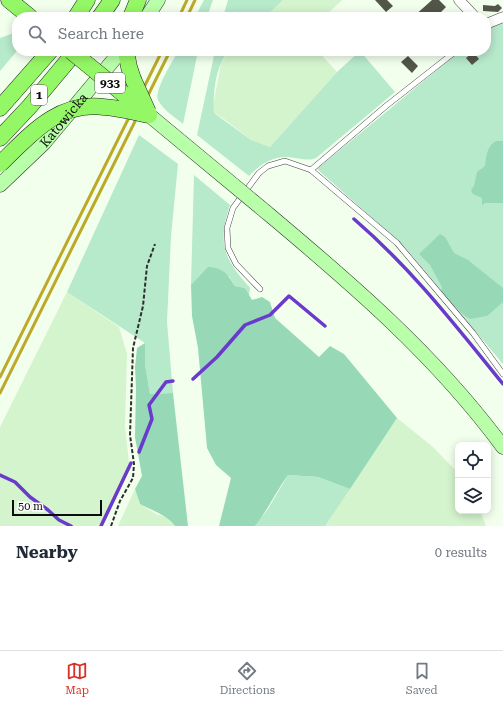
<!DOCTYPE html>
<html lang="en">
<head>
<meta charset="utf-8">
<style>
  :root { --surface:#fff; --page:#f6f6f7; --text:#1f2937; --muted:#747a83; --line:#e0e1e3; --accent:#d93025 }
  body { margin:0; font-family:"Roboto Serif",serif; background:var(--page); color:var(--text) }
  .controls { position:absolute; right:12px; bottom:12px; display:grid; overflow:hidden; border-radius:8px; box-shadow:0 2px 10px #0003 }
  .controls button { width:36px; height:36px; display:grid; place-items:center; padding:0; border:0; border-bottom:1px solid var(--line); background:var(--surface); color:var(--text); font:20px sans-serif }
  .scale { position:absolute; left:12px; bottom:10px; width:90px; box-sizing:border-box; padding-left:4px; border:2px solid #0d0d0d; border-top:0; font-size:11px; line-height:14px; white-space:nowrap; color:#0d0d0d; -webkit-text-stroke:3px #fff; paint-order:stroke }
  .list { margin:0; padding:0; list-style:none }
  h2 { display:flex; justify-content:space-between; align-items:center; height:52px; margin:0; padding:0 16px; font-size:17px }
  h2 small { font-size:13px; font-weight:400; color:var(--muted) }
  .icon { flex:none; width:22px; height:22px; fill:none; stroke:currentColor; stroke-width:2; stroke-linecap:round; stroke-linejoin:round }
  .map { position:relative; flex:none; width:503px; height:526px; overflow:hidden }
  .search { position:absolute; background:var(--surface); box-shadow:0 2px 10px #0003; left:12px; right:12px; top:12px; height:44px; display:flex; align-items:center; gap:10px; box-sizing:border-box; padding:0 14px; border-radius:16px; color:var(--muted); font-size:15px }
  .sheet { height:124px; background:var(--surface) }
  nav { display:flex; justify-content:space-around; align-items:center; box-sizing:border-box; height:56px; border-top:1px solid var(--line); background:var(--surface); font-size:11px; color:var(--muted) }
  nav a { display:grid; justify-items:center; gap:2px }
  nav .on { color:var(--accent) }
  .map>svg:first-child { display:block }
</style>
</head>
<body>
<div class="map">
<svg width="503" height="526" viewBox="0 0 503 526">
  <rect width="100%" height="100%" fill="#f2ffed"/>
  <g fill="#d4f4ce">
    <path d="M283,0H342L324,17H265Z"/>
    <path d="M229,51H318L337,72L270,147L251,140L224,119L214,113V101L221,63Z"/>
    <path d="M67,292L119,327L127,354L125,426L129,463L125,478L102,526H0V427Z"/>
    <path d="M397,418L433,447L458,473V511H480L486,526H325Z"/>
    <path d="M135,489L140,504L156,514L171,519L175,526H118Z"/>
  </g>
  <g fill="#b7e9cb">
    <path d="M204,0H213L207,17H195Z"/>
    <path d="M228,0H283L265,17H223Z"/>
    <path d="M503,21V364L404,246L317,169L460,51H486V30Z"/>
    <path d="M17,30V51L0,71V38L14,33Z"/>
    <path d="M178,51H198L183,124C175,117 163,110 158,100C154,90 173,61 178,51Z"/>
    <path d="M215,51H229C215,65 213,95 214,113L251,140L270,147L337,72L360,51L395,92L316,158C310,161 301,159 295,158C276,154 261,163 249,176L197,135Z"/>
    <path d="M139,135L178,164L171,236L167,322L173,393L150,394L145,364V343L67,292Z"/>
    <path d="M194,175L230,205C217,245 224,258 250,288L249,296L245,288L235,286L229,276L191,285Z"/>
    <path d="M288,475L318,477L350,489L325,526H255L268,509Z"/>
  </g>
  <g fill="#97d9b6">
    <path d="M496,141H503V203H485L482,205V198L473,194L471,190L474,186L477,172L485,166C486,156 487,146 496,141Z"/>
    <path d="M440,234L445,237L454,253L468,260L503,288V302L487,316L470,319C459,313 450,301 441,292L442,287L430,265L419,254Z"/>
    <path d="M208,267C223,268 227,273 235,286L245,288L252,300L262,297L270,302L275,318L319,357L330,346L344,354L397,418L350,489L318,477L288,475C276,491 268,510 255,526H219L231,478L216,465L207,448L198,348L192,316L191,285Z"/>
    <path d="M145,343V364L150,394L173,393L188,526H175C169,516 151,510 140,504L135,489L142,476L135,437L136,388L135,367L137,348Z"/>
  </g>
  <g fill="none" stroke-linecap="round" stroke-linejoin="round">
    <g stroke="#693acc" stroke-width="3.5">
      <path d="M354,219C413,270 455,325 503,384"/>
      <path d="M193,379L217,357L245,325L270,315L289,296L325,326"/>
      <path d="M139,452L152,419L149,405L166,382L173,381"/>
      <path d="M0,475L15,482L30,497L48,510L59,520L71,526"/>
      <path d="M101,526L131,463"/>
    </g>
  </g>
  <g fill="#525649">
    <path d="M375,0H387L393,6L386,12Z"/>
    <path d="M432,0H439L446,7L441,12L443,14L440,17H413Z"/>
    <path d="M498,4L502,8L498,12L483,11V5L495,6Z"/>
    <path d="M473,52L479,59L472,65L466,58Z"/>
    <path d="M408,56L418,66L412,73L401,62Z"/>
  </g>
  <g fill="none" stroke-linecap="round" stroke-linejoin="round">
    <defs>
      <g id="lane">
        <path d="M311,170L386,106L456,51"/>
        <path d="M260,289L236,264L228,248L227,228L233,208L259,173L268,166L285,161L311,170L397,243L473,333L503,374"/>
      </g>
      <g id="street">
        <path d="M459,0L475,17"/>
        <path d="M486,24L503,17"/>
      </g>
      <g id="secondary">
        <path d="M147,17L158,0"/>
        <path id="s1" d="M0,185L44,143L121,51"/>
        <path d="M266,212C352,284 436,356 503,447"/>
      </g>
      <g id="primary">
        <path d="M9,0L30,17"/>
        <path d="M76,17L87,0"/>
        <path d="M100,17L112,0"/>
        <path d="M131,17L138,0"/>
        <path d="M126,51L129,67L133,79"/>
        <path d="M0,108L50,51"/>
        <path d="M0,138L30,106L76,51"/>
      </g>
    </defs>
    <use href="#lane" stroke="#404040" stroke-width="6"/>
    <use href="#street" stroke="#404040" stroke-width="11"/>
    <use href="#secondary" stroke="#2f2f2f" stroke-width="15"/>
    <use href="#primary" stroke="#1e1e1e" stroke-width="17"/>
    <path stroke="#2f2f2f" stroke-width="2" stroke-dasharray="4 2" stroke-linecap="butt" d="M111,526L120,501L133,478L134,464L130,435L133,348L143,306L147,266L155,244"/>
    <use href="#lane" stroke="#fff" stroke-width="5"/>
    <use href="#street" stroke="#fff" stroke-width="10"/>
    <use href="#secondary" stroke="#b9fea9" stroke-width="14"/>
    <use href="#primary" stroke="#94f765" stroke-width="16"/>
    <g stroke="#bca927" stroke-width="3">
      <path d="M179,17L187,0"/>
      <path d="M187,17L195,0"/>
      <path d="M0,377L162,51"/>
      <path d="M0,393L170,51"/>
    </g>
    <defs>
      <path id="secondary-bridge" d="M149,115L266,212"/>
      <g id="primary-bridge">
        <path d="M71,51L148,114"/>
        <path d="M133,79L148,112"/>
        <path d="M0,164C30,135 58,101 104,107C119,108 134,112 149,115"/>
      </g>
    </defs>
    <use href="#secondary-bridge" stroke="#2f2f2f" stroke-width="15" stroke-linecap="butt"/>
    <use href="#primary-bridge" stroke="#1e1e1e" stroke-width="17" stroke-linecap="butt"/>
    <use href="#secondary-bridge" stroke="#b9fea9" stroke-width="14"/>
    <use href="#primary-bridge" stroke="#94f765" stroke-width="16"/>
  </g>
  <g text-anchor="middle" stroke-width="4" stroke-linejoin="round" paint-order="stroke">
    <g fill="#fff" stroke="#565656" stroke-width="1">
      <rect x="95" y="73" width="30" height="20" rx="3"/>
      <rect x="31" y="85" width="16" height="20" rx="3"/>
    </g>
    <g font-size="12" font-weight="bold" fill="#0d0d0d">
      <text x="110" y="87">933</text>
      <text x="39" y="99">1</text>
    </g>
    <g font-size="13" fill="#0d0d0d" stroke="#fff">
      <text dy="5" stroke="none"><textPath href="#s1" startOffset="91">Katowicka</textPath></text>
    </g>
  </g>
</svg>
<div class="controls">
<button><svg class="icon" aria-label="locate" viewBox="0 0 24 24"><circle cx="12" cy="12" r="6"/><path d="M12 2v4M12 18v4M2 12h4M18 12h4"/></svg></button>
<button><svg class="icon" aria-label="layers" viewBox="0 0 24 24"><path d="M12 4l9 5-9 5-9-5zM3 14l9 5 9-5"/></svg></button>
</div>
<div class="scale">50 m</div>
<div class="search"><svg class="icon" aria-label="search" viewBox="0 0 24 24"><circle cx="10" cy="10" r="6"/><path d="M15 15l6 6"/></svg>Search here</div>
</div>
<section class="sheet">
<h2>Nearby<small>0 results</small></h2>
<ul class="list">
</ul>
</section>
<nav>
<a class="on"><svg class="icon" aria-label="map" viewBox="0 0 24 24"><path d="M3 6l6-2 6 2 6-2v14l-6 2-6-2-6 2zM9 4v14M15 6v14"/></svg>Map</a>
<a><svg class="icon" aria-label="directions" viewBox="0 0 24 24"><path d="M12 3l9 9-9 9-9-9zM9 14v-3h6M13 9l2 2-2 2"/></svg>Directions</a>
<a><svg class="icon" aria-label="saved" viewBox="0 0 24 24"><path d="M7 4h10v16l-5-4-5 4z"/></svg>Saved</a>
</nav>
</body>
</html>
